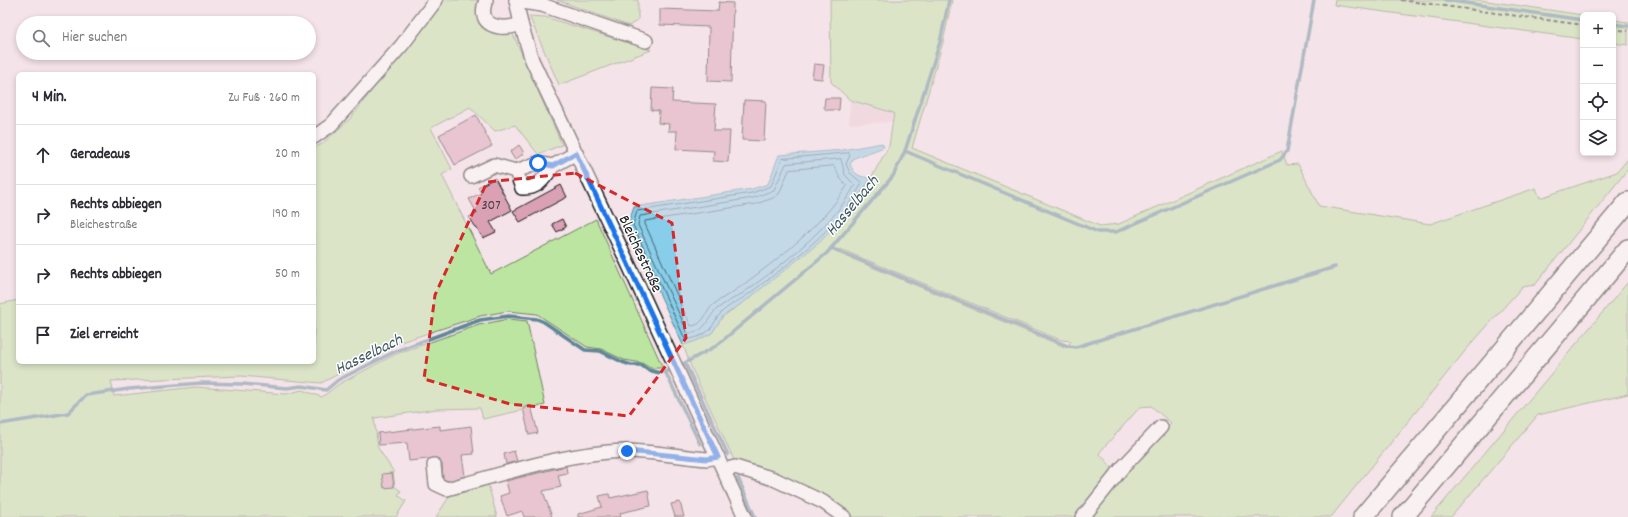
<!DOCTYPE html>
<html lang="de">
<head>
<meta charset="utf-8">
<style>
  :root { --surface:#fff; --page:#f2f2f3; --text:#2b2b33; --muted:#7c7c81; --line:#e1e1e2 }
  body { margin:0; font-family:Dekko,sans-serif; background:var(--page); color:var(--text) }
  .controls { position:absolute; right:12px; top:12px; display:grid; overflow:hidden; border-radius:6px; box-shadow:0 2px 6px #0003 }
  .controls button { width:36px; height:36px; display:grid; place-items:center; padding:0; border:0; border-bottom:1px solid var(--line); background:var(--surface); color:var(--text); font:20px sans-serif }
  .stop { position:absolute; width:12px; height:12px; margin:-9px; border:3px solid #1a73e8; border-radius:50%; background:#fff }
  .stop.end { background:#1a73e8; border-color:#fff; box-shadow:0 1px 4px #0008 }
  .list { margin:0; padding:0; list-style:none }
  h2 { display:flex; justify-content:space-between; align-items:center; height:52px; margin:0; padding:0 16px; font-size:17px }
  h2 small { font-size:13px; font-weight:400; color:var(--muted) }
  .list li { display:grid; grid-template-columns:26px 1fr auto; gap:12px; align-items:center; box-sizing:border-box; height:60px; padding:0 16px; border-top:1px solid var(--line) }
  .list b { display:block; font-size:15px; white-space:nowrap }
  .list p { margin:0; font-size:13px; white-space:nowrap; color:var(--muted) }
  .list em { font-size:13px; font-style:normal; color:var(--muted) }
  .icon { flex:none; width:22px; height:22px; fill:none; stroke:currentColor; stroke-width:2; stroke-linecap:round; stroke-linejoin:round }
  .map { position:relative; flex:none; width:1628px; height:517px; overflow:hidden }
  .search { position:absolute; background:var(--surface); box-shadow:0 2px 6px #0003; left:16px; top:16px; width:300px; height:44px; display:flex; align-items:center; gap:10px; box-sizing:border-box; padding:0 14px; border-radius:22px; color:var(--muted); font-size:15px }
  .panel { position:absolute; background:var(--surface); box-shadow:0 2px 6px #0003; left:16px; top:72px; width:300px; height:292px; border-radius:6px }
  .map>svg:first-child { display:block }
</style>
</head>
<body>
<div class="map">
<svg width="1628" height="517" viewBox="0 0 1628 517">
  <rect width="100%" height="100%" fill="#f4e3e8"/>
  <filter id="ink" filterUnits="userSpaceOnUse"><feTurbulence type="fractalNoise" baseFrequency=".025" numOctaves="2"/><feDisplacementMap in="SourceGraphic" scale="8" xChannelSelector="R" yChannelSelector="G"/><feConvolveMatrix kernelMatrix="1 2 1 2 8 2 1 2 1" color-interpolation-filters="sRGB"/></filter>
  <g filter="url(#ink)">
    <path fill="#eccfd8" d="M850,100L895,113L893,122L849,124Z"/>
    <g fill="#bce5a1" stroke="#6c805e" fill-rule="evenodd">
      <path d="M440,0H480L478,8L512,32L562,145L538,154L515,125L495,131L470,107L431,128L452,169L442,175L491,274L596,219L663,368H650L642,363L624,360L601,349L587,347L537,314L508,311L480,316L401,342L321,383L241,376L111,381L114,396L196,387L286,394L302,390L322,397L339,384L396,354L479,325L508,319L527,321L545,405L483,419L480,408L437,409L374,418L378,448L393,471L395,487L401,491L398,495L406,501L396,517H0V304L18,300V362H314V148L322,144L351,118Z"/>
      <path d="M557,0H638V20L629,26Z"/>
      <path d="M830,0H952L943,42L912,148L1100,226L1119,224L1282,151L1287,165L1298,164L1319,206L1430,224L1536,188L1540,198L1617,172L1628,159V169L1535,285L1522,287L1465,351L1331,517H1091L1126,474L1171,423L1151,406L1140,407L1099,453L1115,471L1079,517H850L824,498L774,473L734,460L692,369L683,345L696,341L712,333L723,316L747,300L849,210L871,178L889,146L894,113L850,100L831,82ZM840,249L1061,340L1071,341L1067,348L838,253Z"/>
      <path d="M1335,0H1480L1583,15V39L1334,5Z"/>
      <path d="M529,16L545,17L651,50L559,85Z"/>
      <path d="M1613,20L1628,22V45L1613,43Z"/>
      <path d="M1628,282V394L1538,415L1451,517H1431Z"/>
      <path d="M487,480L497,517H436L449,497L446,492Z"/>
    </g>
    <path fill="#88cde9" stroke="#5d8697" d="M882,143L884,147L854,158L850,164C854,175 860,177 871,178L849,210L821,241L747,300L723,316L712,333L696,341L683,345L628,225L634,207L752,189L768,184L779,155L843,150Z"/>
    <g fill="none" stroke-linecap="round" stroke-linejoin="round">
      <g stroke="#47636e" stroke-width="1">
        <path d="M849,153L850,155L846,164L850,173L862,183C838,229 791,262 750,293C741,300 728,305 720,314C716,318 714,325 710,329C705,335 692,340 685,339L633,225L637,211L752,193L771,186L782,159Z"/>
        <path d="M841,159L845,175L855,185C833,226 781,266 743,293C735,298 724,303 717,309C707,318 705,334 688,333L638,225L640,216L753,198L774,190L786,164Z"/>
        <path d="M834,166L840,178L847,186C820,228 779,258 740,287C732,293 722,298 714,304C706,310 704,326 691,326L645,224V221L756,204L773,198L779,194L789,170Z"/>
      </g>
      <g stroke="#5d8697" stroke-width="3.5">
        <path d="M1445,0L1583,20"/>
        <path d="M1613,24L1628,26"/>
        <path d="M905,151L1098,232H1116L1280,160L1287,151L1314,0"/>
        <path d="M831,248L1068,346L1076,347L1335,267"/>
        <path d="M685,363L728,455"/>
        <path d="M683,364L716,346L827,253L893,176L905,151L940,42L949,0"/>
        <path d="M665,371L700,444"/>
        <path d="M0,424L68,413L86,395L129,389L201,383L243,384L287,388L302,386L326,390L338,380L396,351L480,320L509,316L537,319L544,322L585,350L600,351L622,362L631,365H641L648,370L660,373L668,371"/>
        <path d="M738,478L755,517"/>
      </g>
    </g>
    <g fill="#d9a1b3" stroke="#1c1c1c">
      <path d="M719,2L733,3L731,82L708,81L709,27L660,25V9L718,11Z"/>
      <path d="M814,64L824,65L822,79L812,78Z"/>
      <path d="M652,88L673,89L672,102L716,104L714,131H730L728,162L713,161L714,151L676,149L677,131H668L669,124L658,123L659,111L651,110Z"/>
      <path d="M825,98H840L839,110H826L824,107Z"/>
      <path d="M744,100L766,101L764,141L742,140Z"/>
      <path d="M476,115L492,146L455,165L439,135Z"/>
      <path d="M519,145L524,153L515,160L510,152Z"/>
      <path d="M495,178L512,210L490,222L496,232L483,238L469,217L477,213L469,199L481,193L478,187Z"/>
      <path d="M561,185L567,197L520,222L513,211Z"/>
      <path d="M562,219L566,227L557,232L552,224Z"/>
      <path d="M531,406L538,433L529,435L523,408Z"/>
      <path d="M440,426V430L471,426L474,454L462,455L465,476L448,481L443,479L442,464L437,458L409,461L407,443L379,445L378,433Z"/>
      <path d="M514,451L517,461L506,464L504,454Z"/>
      <path d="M566,466L567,473L558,475L561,487L543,491L552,517H524L522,511L507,516L500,496L509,493L506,481Z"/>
      <path d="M392,473L394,487L384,488L382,474Z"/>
      <path d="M648,490L651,506L620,513L621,517H578V514L602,507L599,496L609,494L610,498Z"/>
      <path d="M680,502L684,517H675L671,504Z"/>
    </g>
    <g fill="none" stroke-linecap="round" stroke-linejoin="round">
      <defs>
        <g id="minor">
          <path d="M486,0C475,27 501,31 521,24"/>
          <path d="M516,0L521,24L532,60L626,259L745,517"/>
          <path d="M516,1L542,5L646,41"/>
          <path d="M314,137L331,125L402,45L436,0"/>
          <path d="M516,171L522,188C539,189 544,178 553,166"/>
          <path d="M471,176L494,165L516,171L538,163L553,166L576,153"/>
          <path d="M434,465L436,484L447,489C506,473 564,453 625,451C650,451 682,457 707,459L718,457"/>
          <path d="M724,470L735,467L774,479L823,502L844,517"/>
          <path d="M1083,517L1122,468L1161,427"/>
        </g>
        <g id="highway">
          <path d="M1363,517L1628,202"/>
          <path d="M1403,517L1628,249"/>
        </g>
      </defs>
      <use href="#minor" stroke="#1c1c1c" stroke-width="16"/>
      <use href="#highway" stroke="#1c1c1c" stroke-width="22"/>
      <g stroke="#1c1c1c" stroke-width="2" stroke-dasharray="4 3" stroke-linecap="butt">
        <path d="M1401,0L1583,25"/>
        <path d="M1613,29L1628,31"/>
      </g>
      <use href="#minor" stroke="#fff" stroke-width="13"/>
      <use href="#highway" stroke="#fff" stroke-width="19"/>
    </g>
  </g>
  <g fill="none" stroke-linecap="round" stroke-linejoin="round" filter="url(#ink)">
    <path stroke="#1a73e8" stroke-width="5" d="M538,163L553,166L576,153L718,457L707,459L627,451"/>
  </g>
  <path d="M0 0H1628V517H0ZM575,173L672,223L686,338L629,416L510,404L424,379L435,295L487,182Z" fill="#f4e3e8" fill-opacity=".55" fill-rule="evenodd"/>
  <path fill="none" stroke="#d62828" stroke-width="3" stroke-dasharray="8 5" stroke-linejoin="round" d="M575,173L672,223L686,338L629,416L510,404L424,379L435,295L487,182Z"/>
  <g text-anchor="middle" stroke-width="3" stroke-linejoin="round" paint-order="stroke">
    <g font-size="14" fill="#4b3d42">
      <text x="491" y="209">307</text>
    </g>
    <g font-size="16" fill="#1c1c1c" stroke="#fff">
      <text transform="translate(642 253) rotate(65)" y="6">Bleichestraße</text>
    </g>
    <g font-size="17" font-style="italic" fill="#425a64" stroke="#fff">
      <text transform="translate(851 205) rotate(-50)" y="6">Hasselbach</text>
      <text transform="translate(368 353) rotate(-26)" y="6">Hasselbach</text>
    </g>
  </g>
</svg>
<div class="controls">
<button>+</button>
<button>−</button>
<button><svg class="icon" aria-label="locate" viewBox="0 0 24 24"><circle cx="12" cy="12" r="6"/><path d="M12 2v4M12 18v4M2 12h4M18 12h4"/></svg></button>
<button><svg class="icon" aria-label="layers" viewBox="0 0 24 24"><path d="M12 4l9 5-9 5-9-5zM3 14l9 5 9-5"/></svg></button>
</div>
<div class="stop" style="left:538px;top:163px"></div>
<div class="stop end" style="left:627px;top:451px"></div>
<div class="search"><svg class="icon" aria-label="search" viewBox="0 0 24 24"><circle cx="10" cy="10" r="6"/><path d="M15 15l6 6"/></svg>Hier suchen</div>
<section class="panel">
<h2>4 Min.<small>Zu Fuß · 260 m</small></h2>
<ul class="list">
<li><svg class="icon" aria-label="ahead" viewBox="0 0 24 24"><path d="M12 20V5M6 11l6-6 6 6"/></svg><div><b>Geradeaus</b></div><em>20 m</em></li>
<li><svg class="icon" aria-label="right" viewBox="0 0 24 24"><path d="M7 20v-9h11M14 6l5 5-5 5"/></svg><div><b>Rechts abbiegen</b><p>Bleichestraße</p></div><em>190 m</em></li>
<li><svg class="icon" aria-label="right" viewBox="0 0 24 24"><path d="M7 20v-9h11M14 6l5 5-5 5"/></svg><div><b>Rechts abbiegen</b></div><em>50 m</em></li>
<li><svg class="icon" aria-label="arrive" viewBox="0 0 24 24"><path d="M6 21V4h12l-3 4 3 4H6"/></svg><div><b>Ziel erreicht</b></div></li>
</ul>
</section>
</div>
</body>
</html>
